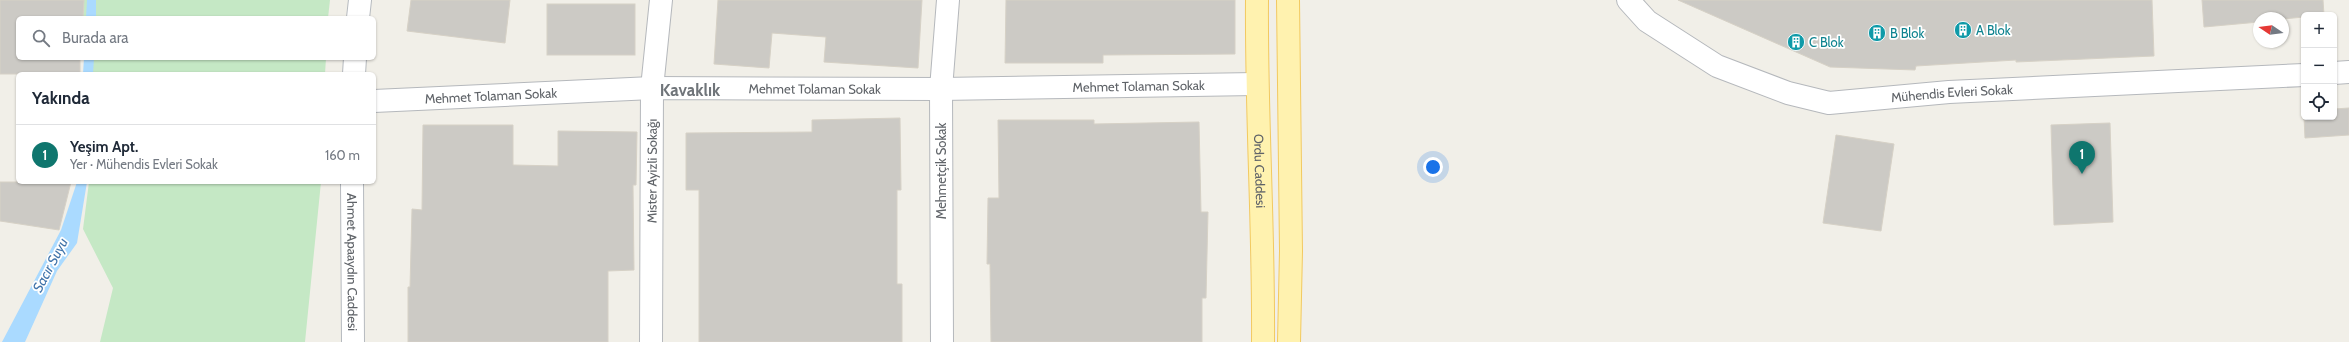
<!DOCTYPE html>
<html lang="tr">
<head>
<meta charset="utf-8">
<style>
  :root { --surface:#fff; --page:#f6f6f7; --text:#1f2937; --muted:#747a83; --line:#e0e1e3; --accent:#0f766e }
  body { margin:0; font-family:Cabin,sans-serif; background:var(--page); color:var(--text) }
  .controls { position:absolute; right:12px; top:12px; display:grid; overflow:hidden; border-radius:6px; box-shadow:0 1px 3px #0004 }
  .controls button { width:36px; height:36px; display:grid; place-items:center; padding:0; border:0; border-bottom:1px solid var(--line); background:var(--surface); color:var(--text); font:20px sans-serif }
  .compass { position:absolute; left:2253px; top:12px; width:36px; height:36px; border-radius:50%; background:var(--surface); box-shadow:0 1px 3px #0004; rotate:283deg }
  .you { position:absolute; left:1433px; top:167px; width:14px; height:14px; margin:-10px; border:3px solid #fff; border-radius:50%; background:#1a73e8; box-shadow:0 0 0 6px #1a73e833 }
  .badge { display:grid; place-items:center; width:26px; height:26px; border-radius:50%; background:var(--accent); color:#fff; font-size:13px; font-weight:700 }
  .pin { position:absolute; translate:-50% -33px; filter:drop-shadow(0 1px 2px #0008) }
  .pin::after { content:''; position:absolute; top:21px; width:14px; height:12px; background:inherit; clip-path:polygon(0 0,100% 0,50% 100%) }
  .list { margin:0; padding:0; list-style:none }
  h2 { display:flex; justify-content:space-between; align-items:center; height:52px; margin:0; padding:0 16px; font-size:17px }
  h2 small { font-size:13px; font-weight:400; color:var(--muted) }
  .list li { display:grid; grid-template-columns:26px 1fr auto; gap:12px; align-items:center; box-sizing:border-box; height:60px; padding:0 16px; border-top:1px solid var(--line) }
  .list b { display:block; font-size:15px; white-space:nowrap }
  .list p { margin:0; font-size:13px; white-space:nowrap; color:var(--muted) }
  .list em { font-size:13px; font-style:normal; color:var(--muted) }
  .icon { flex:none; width:22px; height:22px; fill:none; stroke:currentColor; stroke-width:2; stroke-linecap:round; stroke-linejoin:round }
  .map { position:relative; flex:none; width:2349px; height:342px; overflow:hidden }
  .search { position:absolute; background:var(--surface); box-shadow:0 1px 3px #0004; left:16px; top:16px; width:360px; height:44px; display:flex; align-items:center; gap:10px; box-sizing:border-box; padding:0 14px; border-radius:6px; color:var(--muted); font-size:15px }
  .panel { position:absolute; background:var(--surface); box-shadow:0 1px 3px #0004; left:16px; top:72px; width:360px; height:112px; border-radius:6px }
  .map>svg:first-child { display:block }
</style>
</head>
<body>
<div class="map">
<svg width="2349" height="342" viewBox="0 0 2349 342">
  <rect width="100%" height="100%" fill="#f1efe8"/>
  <g fill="#c5e8c5">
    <path d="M80,0H330L328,18H82Z"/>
    <path d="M86,58H326L325,74H88Z"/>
    <path d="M89,182H321L305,342H100L113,288L83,229Z"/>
  </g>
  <g fill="#aadaff">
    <path d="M87,0H96V18H86Z"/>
    <path d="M84,58H94L93,74H83Z"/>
    <path d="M77,182H87L77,243L57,271L25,342H2L61,230Z"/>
  </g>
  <g fill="#cccac5" stroke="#d6d1c6">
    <path d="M0,0H84L83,18H18V58H80V74H0Z"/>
    <path d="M411,0H510L505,43L407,31Z"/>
    <path d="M718,0H922L918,68L824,62L826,37L772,33L769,68L714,64Z"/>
    <path d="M1006,0H1235V54L1103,55V63H1005Z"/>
    <path d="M1678,0H2152L2154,56L2016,62V60L1916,66L1915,70L1830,67Z"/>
    <path d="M2202,0H2323L2324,15H2304V17L2283,19L2259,18V22L2204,27Z"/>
    <rect x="547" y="4" width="88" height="51"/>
    <path d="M2349,108V135L2305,138L2304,117H2334V109Z"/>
    <path d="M900,118L901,190H897V284H902V342H699V190H686V133L812,132V120Z"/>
    <path d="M998,120H1094V124L1199,122L1201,212H1208L1206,298H1202V342H991L990,264H987L988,198H999Z"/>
    <path d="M2110,123L2113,222L2054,225L2051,125Z"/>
    <path d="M423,125H513V165L558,166V131L637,132L636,185H633L634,270L608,271V342H408V287H410L412,209L422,210Z"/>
    <path d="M1836,135L1894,144L1881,231L1823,223Z"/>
    <path d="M0,182H71L59,230L0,221Z"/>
  </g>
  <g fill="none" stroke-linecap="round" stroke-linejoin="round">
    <defs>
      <g id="street">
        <path id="s1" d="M1628,0L1647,21L1717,66L1788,93L1829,103L1949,92L2304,75"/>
        <path d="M2334,73L2349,72"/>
        <path id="s2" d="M374,101L652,88L941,89L1256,84"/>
        <path id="s3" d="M651,342L652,88L661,0"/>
        <path d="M942,342L941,89L948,0"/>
      </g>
      <g id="secondary">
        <path d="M358,18L360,0"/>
        <path d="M354,74L355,58"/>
        <path id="s4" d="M352,182L353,342"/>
      </g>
      <g id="primary">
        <path id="s5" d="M1257,0C1256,114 1264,228 1263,342"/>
        <path d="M1288,0L1291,251L1289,342"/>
      </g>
    </defs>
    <use href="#street" stroke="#b5b8bc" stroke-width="24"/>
    <use href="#secondary" stroke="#b6babf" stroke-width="24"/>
    <use href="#primary" stroke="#f2c960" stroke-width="24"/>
    <use href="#street" stroke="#fff" stroke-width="22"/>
    <use href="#secondary" stroke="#fff" stroke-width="22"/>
    <use href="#primary" stroke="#fff2af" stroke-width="22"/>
  </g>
  <defs>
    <symbol id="building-disc" viewBox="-11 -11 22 22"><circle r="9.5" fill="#0f9aa8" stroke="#fff"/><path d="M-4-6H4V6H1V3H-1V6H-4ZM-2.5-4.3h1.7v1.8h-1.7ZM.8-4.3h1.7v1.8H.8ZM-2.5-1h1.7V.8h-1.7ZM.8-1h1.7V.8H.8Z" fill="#fff"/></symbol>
  </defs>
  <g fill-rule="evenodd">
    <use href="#building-disc" x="1953" y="20" width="20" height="20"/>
    <use href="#building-disc" x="1867" y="23" width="20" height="20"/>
    <use href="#building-disc" x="1786" y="32" width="20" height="20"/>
  </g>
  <g text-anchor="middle" stroke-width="3.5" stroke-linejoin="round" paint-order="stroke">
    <g font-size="13" fill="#0d838f" stroke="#fff" text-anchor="start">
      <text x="1976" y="35">A Blok</text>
      <text x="1890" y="38">B Blok</text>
      <text x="1809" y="47">C Blok</text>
    </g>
    <g font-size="13" fill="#5f6368" stroke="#fff">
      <text dy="5" stroke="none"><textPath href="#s2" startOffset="765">Mehmet Tolaman Sokak</textPath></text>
      <text dy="5" stroke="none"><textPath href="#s2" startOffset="441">Mehmet Tolaman Sokak</textPath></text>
      <text dy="5" stroke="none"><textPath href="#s1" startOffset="353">Mühendis Evleri Sokak</textPath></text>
      <text dy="5" stroke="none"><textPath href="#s2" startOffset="117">Mehmet Tolaman Sokak</textPath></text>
      <text dy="5" stroke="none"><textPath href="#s3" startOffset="171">Mister Ayizli Sokağı</textPath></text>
      <text transform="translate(941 171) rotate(-90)" y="5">Mehmetçik Sokak</text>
      <text dy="5" stroke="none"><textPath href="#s5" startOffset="171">Ordu Caddesi</textPath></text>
      <text dy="5" stroke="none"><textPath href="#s4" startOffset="80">Ahmet Apaaydın Caddesi</textPath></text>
    </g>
    <g font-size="14" font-style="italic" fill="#4174aa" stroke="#fff">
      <text transform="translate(50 265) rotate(-62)" y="5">Sacır Suyu</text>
    </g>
    <g font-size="17" font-weight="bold" fill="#70757a" stroke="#fff">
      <text x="690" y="96">Kavaklık</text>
    </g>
  </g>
</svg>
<div class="controls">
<button>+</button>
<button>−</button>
<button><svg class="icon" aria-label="locate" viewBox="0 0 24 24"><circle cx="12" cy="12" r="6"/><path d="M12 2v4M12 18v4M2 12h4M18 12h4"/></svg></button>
</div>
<svg class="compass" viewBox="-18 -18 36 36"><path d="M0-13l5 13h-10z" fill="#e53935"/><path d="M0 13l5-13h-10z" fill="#747a83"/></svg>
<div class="you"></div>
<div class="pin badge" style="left:2082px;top:174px">1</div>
<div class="search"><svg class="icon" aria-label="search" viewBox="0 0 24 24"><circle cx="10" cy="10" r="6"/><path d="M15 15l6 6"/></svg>Burada ara</div>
<section class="panel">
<h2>Yakında<small></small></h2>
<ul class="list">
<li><span class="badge">1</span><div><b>Yeşim Apt.</b><p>Yer · Mühendis Evleri Sokak</p></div><em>160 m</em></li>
</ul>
</section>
</div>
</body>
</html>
